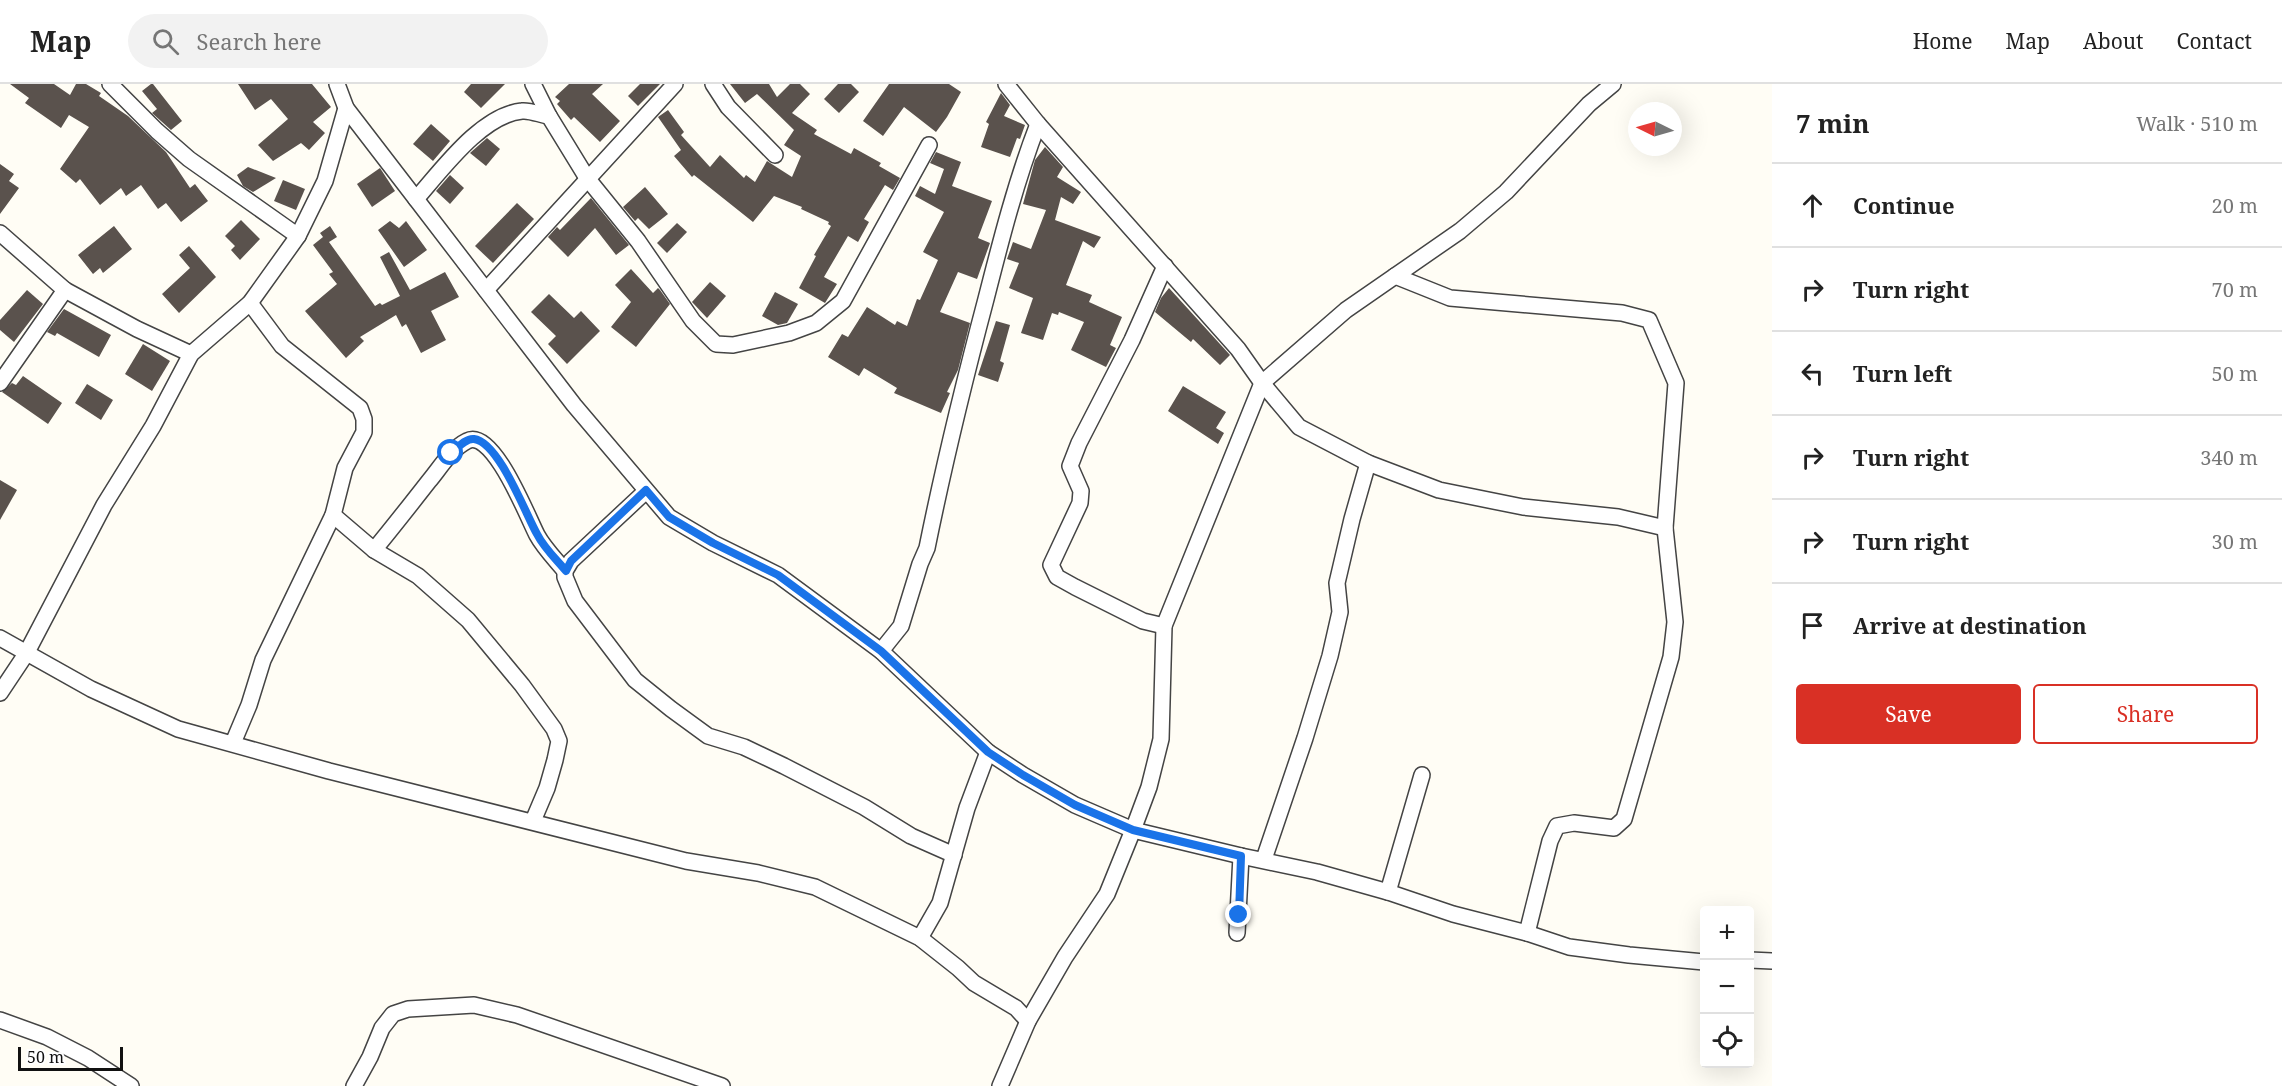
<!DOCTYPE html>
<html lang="en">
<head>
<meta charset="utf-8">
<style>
  :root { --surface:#fff; --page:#f2f2f2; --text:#222; --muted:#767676; --line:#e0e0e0; --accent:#d93025 }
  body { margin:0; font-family:"Noto Serif",serif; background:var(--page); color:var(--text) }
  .controls { position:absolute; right:18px; bottom:18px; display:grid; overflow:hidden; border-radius:6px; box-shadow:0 6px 24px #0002 }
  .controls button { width:54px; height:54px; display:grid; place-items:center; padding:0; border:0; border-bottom:2px solid var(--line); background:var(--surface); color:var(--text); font:30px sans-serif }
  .compass { position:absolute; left:1628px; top:18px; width:54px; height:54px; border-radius:50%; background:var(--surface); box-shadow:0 6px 24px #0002; rotate:275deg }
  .scale { position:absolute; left:18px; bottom:15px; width:105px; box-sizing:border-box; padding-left:6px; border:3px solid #111; border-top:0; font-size:16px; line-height:21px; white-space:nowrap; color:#111; -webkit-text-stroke:4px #fff; paint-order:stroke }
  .stop { position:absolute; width:18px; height:18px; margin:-14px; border:4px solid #1a73e8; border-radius:50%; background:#fff }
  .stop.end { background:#1a73e8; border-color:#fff; box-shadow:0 2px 6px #0008 }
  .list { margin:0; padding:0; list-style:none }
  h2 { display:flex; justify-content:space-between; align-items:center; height:78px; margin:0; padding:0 24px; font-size:26px }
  h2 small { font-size:20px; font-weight:400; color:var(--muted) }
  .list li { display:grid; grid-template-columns:39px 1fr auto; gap:18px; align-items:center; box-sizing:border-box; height:84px; padding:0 24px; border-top:2px solid var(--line) }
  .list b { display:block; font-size:22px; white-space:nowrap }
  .list em { font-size:20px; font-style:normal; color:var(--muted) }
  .actions { display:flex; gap:12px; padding:18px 24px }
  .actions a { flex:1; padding:14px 0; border:2px solid var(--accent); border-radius:6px; text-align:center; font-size:21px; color:var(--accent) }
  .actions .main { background:var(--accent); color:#fff }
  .icon { flex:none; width:33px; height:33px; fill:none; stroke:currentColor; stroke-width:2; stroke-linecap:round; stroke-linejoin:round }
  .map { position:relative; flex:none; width:1772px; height:1002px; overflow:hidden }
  header { display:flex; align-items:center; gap:36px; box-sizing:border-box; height:84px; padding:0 30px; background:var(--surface); border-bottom:2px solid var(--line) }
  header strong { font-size:28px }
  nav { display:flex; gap:33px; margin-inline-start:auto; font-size:21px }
  .search { width:420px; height:54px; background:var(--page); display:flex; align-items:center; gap:15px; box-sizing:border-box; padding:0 21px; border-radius:33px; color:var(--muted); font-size:22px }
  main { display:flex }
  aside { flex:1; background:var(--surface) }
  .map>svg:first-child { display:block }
</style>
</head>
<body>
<header>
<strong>Map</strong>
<div class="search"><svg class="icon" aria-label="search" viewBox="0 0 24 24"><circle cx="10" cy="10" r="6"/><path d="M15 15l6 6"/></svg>Search here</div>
<nav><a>Home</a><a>Map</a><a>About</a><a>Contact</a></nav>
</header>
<main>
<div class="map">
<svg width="1772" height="1002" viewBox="0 0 1772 1002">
  <rect width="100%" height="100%" fill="#fffdf5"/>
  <g fill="#5a524d">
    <path d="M10,0H54L70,11L76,0H86L101,9L99,12L128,32L166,68L190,104L195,100L208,117L181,138L166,119L158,125L141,101L126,112L121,104L100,121L80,95L76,99L60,85L89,43L69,31L61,44L25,19L29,14Z"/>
    <path d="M151,0H153L182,37L171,46L152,29L157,25L142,7Z"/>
    <path d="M238,0H312L331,23L313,38L325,49L309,66L301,59L273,77L258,61L288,35L271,15L255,26Z"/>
    <path d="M471,0H505L481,24L464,8Z"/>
    <path d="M569,0H603L592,10L620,37L600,58L574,33L571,36L557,20L560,17L555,13Z"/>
    <path d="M640,0H660L638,22L628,12Z"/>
    <path d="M730,0H769L777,13L790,0H800L810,10L792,29L817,46L814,50L851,70L854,64L881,79L879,82L900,94L893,106L885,101L864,135L869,138L858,158L848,152L824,193L837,200L825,219L799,204L816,172L814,171L831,142L828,140L829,138L801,125L802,123L774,112L753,138L694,91L692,93L674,72L681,66L658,33L668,26L684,48L681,51L710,83L720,71L744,94L746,91L755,98L767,77L792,93L801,72L784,61L794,46L757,10L745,19Z"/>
    <path d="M838,0H851L859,8L839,29L824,15Z"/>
    <path d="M889,0H949L961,8L947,33L936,48L904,23L883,52L863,37Z"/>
    <path d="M1001,9L1010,21L1004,32L1025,41L1020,55L1017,54L1010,73L981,63L989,40L986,38Z"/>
    <path d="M431,40L450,57L433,77L413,60Z"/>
    <path d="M487,54L500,65L486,82L470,69Z"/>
    <path d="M1045,63L1063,83L1057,93L1081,108L1073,120L1061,113L1055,136L1101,153L1094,164L1083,157L1066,201L1092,211L1089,218L1122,233L1110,261L1116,264L1106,283L1071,266L1084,238L1059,228L1058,231L1052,229L1043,256L1021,249L1033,214L1009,204L1019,179L1007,175L1013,158L1031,165L1046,126L1023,120L1035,76Z"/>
    <path d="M936,68L961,78L952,102L992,117L978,154L990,159L977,195L958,188L940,228L970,239L958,286L947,308L950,309L941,329L894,309L897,304L864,284L859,292L828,273L842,250L848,253L867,223L895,241L897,237L907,242L917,215L920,216L938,176L923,168L944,128L915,112L920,102L935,110L944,85L930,79Z"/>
    <path d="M0,80L14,90L9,97L19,104L0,130Z"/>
    <path d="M248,83L276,94L253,108L243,102L237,91Z"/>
    <path d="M380,84L395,107L372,123L357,100Z"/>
    <path d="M450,91L464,104L450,120L436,107Z"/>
    <path d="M283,96L305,105L296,126L274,117Z"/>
    <path d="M645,103L668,130L649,145L638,134L635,137L623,123Z"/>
    <path d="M591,114L629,161L616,171L595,144L568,173L548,153L557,143L560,146Z"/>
    <path d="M517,119L534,135L493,179L475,162Z"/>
    <path d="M241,136L260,155L240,176L231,166L235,162L225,152Z"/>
    <path d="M390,137L399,144L406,137L427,166L404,183L378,146Z"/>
    <path d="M677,139L687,148L667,169L657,159Z"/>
    <path d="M114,142L132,165L103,189L100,184L93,190L78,171Z"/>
    <path d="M330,142L337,153L329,158L375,222L380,219L382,221L400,212L380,173L389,168L410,206L445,188L459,213L431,227L446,256L421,269L406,240L402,243L396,231L360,253L364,257L346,274L305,227L337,200L329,190L333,188L313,161L323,153L320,149Z"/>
    <path d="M189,162L216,193L179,229L162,210L190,184L179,171Z"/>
    <path d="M631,185L653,209L658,204L660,206L670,220L636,263L611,243L631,218L615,201Z"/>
    <path d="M710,198L726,212L707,234L692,218Z"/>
    <path d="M1169,204L1230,271L1220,281L1193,255L1191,258L1155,228L1161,214Z"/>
    <path d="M27,206L43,220L14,258L0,246V236Z"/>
    <path d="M775,208L798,220L787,239L778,241L762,232Z"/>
    <path d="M549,210L574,234L581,227L600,247L567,280L548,260L556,252L531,228Z"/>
    <path d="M64,225L111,251L99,273L57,249L55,252L47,248Z"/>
    <path d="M996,237L1010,241L1000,277L1004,279L998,298L978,291Z"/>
    <path d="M143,260L170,277L152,307L125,290Z"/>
    <path d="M23,292L62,319L48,340L2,308L12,299L16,301Z"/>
    <path d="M87,300L113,316L101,336L75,319Z"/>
    <path d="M1183,302L1226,328L1216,344L1224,349L1218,360L1168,327Z"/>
    <path d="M0,396L17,406L0,436Z"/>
  </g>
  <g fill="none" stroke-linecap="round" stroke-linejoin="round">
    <defs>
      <g id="street">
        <path d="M110,0L157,47L189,75L298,152"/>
        <path d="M337,0L346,24L416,115L574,321L669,433L713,459L778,491L881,567L988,668L1023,691L1075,721L1133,746L1241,772L1317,788L1388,808L1453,830L1527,849L1569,863L1629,871L1704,878"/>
        <path d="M533,0L549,32L587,94L638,157L693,237L716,260L733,261L789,249L816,239L843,217L929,61"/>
        <path d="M713,0L728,23L775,71"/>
        <path d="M1006,0L1038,40L1238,265L1262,299L1299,343L1368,379L1439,406L1523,423L1618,433L1665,444"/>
        <path d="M416,115C441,87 481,31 522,27C530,26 541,31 549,32"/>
        <path d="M0,149L65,206L137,245L191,270"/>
        <path d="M1395,192L1450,214L1622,229L1649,236L1676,299L1665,444L1675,538L1671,573L1624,735L1614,744L1574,739L1557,742L1550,757L1527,849"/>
        <path d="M486,206L675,0"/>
        <path d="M0,299L65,206"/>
        <path d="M646,407L571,477L565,487V493L575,517L635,596L671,625L708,652L744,663L784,682L864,723L911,752L954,771"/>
        <path d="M333,431L374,466L418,492L468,536L522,601L554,645L559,657L555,676L547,704L533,737"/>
        <path d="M374,466C393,443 411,420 429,397C440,384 451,365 467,357C493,343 528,434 537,451C544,464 556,476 565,487"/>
        <path d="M1164,542L1143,537L1075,503L1057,493L1051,481L1080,419L1081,407L1070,382L1079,359L1132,256L1165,182"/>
        <path d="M0,554L91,605L178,645L329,687L686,777L758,789L815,803L920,854L958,884L974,899L1016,924L1028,937"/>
        <path d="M881,567L901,542L920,480L927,464C944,380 964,298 986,215C1001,156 1016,97 1038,40"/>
        <path d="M0,609L26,570L104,421L153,342L191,270L250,219L298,152L325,97L346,24"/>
        <path d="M233,659L249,621L263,576L333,431L345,384L364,348V335L360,324L282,262L250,219"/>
        <path d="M1264,775L1305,654L1330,572L1340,528L1337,499L1352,435L1368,379"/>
        <path d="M1388,808L1422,691"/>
        <path d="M1237,849L1241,772"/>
        <path d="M920,854L940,819L967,724L988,668"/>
        <path d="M1750,876L1772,877"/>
        <path d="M0,936L47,953L88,974L131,1002"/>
        <path d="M354,1002L370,973L382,944L393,930L408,925L474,921L517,931L722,1002"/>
        <path d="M1000,1002L1028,937L1065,873L1107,810L1133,746L1149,703L1161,655L1164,542L1262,299L1346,226L1460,147L1506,108L1589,20L1613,0"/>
      </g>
    </defs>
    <use href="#street" stroke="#444" stroke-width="18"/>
    <use href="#street" stroke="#fff" stroke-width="15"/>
  </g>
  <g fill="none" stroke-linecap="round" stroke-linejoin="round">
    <path stroke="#1a73e8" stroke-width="8" d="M451,369C457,364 466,354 474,355C499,358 526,431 537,450C544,464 556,475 566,487L571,477L646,406L669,433L713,459L778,491L881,567L988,668L1023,691L1075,721L1133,746L1241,772L1239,831"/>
  </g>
</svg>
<div class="controls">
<button>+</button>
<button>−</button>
<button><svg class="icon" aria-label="locate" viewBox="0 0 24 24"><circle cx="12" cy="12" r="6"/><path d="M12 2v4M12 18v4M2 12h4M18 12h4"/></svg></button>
</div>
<svg class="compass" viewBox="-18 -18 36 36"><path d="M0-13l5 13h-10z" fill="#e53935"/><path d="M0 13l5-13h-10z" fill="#767676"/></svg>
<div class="scale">50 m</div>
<div class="stop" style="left:451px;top:369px"></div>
<div class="stop end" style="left:1239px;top:831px"></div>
</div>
<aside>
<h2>7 min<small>Walk · 510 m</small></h2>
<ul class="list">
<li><svg class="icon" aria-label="ahead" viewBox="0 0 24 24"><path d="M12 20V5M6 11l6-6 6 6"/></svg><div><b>Continue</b></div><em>20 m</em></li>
<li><svg class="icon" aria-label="right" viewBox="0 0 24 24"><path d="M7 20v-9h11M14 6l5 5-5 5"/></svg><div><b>Turn right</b></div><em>70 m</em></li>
<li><svg class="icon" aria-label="left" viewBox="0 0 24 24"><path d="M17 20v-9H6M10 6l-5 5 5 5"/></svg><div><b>Turn left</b></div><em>50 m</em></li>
<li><svg class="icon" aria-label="right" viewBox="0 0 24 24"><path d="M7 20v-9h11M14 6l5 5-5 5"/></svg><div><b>Turn right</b></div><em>340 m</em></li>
<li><svg class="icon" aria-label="right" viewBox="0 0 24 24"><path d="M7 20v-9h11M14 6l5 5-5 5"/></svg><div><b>Turn right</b></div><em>30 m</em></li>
<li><svg class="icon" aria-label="arrive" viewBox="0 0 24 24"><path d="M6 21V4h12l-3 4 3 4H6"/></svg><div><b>Arrive at destination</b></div></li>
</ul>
<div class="actions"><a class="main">Save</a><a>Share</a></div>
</aside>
</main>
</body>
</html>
